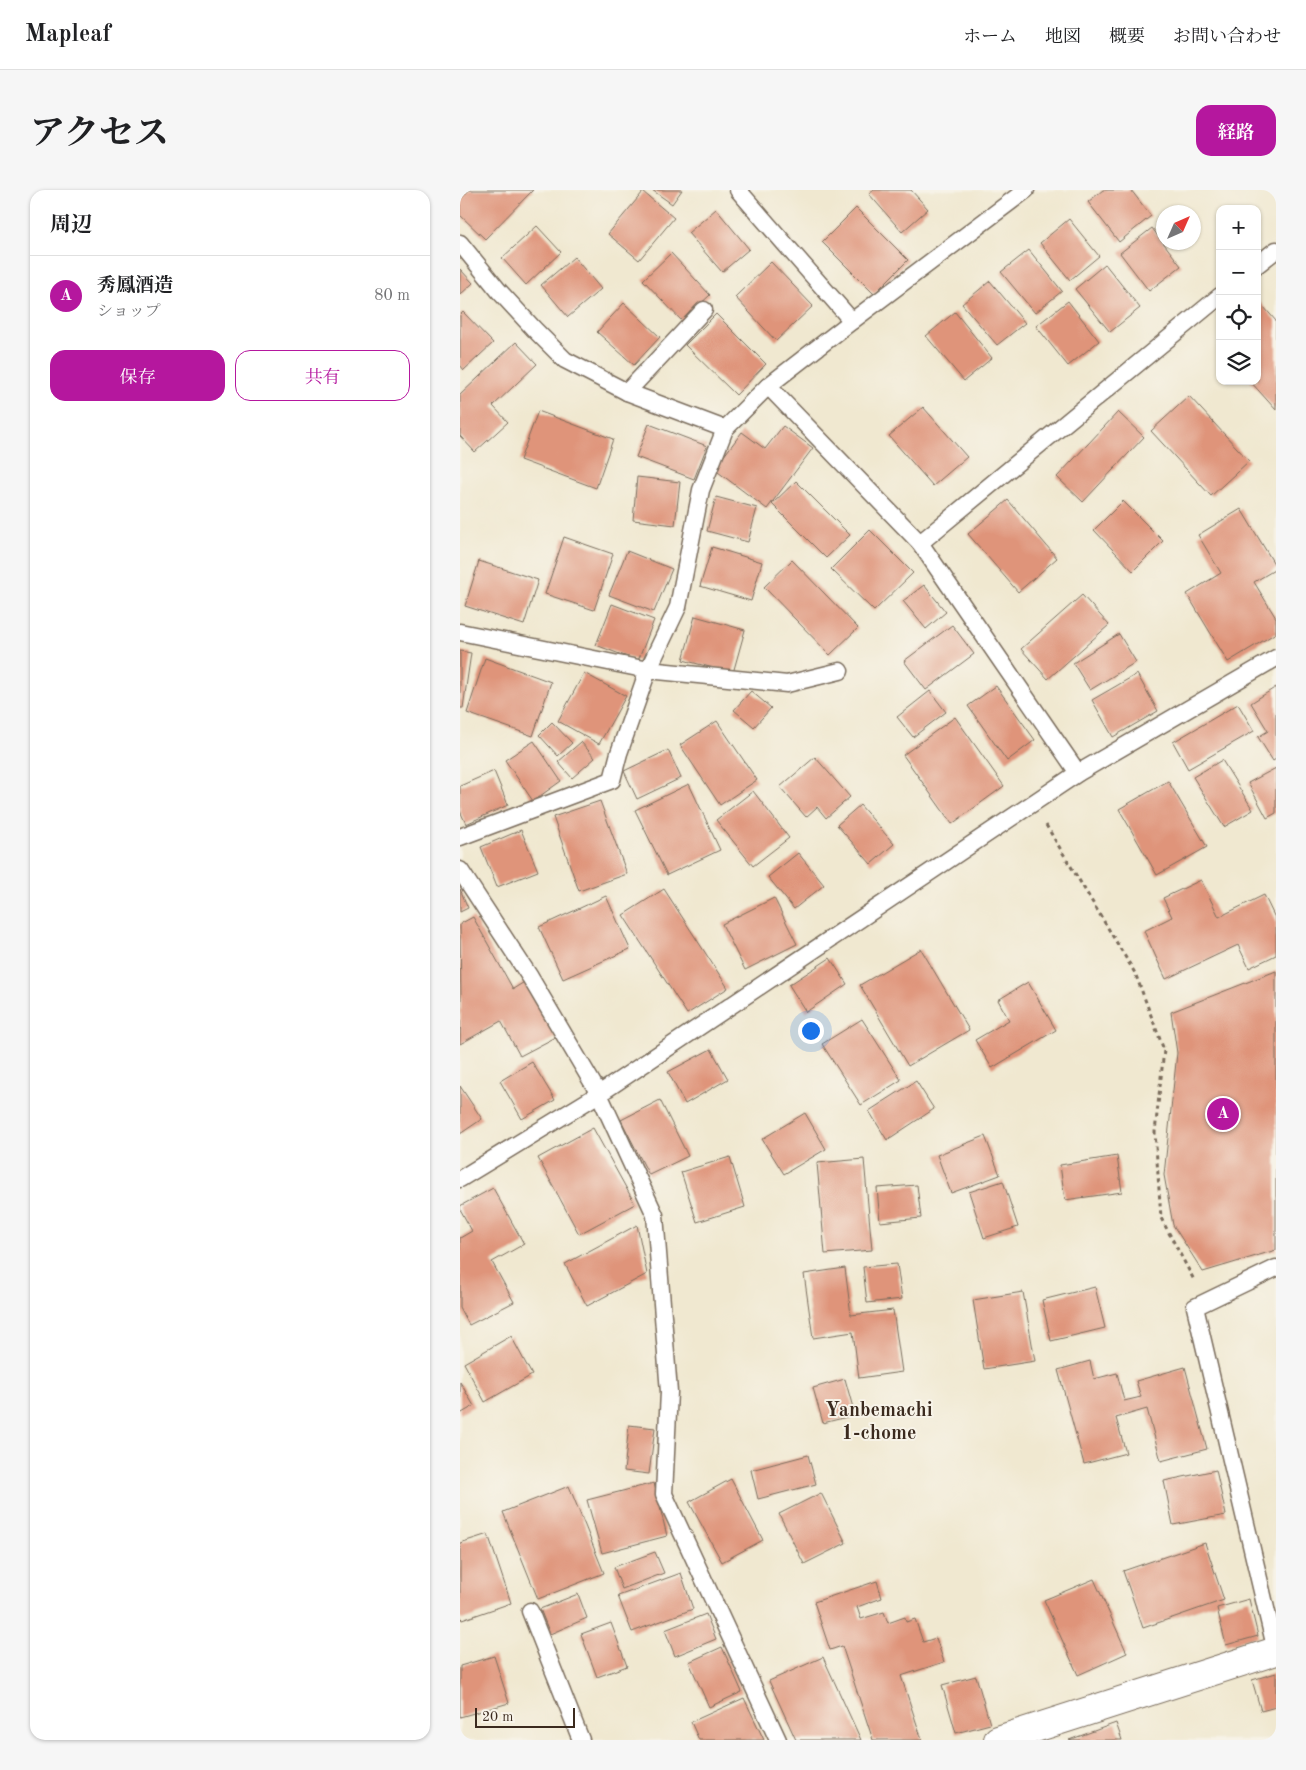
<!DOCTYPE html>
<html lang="ja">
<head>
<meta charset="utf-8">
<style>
  :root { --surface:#fff; --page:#f6f6f6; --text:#202124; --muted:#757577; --line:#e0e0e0; --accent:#b5179e }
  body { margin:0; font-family:"Old Standard TT","Noto Serif JP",serif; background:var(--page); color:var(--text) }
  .controls { position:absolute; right:15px; top:15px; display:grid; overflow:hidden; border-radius:10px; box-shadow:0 1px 4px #0004 }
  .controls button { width:45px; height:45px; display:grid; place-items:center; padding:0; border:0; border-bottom:1px solid var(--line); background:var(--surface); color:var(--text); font:25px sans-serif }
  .compass { position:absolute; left:696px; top:15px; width:45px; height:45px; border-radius:50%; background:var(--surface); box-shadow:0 1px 4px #0004; rotate:45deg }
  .scale { position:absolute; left:15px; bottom:12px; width:100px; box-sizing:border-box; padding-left:5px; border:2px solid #3b2a1e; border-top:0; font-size:14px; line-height:18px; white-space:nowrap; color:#3b2a1e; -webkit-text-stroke:4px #f7f3e8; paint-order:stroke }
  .you { position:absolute; left:350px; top:840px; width:18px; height:18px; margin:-12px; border:4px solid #fff; border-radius:50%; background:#1a73e8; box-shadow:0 0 0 8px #1a73e833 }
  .badge { display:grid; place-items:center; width:32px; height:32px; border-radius:50%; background:var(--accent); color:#fff; font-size:16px; font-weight:700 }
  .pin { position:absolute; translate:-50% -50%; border:2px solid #fff; box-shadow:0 1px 5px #0006 }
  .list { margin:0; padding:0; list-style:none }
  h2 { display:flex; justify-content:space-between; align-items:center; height:65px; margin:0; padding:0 20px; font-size:21px }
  h2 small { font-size:16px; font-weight:400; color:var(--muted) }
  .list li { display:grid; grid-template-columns:32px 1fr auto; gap:15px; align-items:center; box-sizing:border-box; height:80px; padding:0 20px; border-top:1px solid var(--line) }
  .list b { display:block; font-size:19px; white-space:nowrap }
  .list p { margin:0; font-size:16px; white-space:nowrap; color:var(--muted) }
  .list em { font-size:16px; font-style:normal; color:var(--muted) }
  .actions { display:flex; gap:10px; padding:15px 20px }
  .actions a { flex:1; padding:11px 0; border:1px solid var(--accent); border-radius:15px; text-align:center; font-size:18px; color:var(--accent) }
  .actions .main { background:var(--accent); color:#fff }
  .icon { flex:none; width:28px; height:28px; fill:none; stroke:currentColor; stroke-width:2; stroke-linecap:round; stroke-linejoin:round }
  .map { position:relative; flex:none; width:816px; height:1550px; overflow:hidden; border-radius:15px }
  header { display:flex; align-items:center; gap:30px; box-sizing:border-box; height:70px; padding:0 25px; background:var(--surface); border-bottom:1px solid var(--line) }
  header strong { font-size:24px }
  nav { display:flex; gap:28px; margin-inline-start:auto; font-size:18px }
  .intro { display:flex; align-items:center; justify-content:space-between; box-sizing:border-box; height:120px; padding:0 30px }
  h1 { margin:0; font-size:35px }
  .button { padding:12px 22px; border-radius:15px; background:var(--accent); color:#fff; font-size:18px; font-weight:700 }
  main { display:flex; gap:30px; padding:0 30px }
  aside { flex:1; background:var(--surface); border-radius:15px; box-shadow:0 1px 4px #0004 }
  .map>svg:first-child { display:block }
</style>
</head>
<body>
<header>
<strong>Mapleaf</strong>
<nav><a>ホーム</a><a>地図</a><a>概要</a><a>お問い合わせ</a></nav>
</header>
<div class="intro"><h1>アクセス</h1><a class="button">経路</a></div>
<main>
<aside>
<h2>周辺<small></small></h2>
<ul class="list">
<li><span class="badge">A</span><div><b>秀鳳酒造</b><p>ショップ</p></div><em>80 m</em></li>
</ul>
<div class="actions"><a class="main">保存</a><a>共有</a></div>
</aside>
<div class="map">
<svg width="816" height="1550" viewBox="0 0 816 1550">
  <rect width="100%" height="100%" fill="#f7f3e8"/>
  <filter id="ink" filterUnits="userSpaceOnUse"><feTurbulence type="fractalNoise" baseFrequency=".02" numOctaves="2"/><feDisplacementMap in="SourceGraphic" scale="10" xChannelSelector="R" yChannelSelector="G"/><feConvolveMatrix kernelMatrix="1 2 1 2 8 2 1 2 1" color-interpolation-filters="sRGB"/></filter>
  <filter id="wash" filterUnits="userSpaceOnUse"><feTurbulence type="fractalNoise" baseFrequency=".0096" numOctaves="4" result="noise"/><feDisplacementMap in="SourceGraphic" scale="20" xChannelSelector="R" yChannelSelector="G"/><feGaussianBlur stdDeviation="1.12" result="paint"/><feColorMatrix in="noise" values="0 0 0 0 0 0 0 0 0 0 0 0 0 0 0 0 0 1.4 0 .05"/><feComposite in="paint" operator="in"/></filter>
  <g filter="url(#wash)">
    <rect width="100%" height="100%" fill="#f0e8d0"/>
    <g id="blocks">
      <g fill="#df947a">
        <path d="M9,0H73L25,49L0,25V10Z"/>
        <path d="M192,0H222L212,14Z"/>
        <path d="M414,0H451L468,19L442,42L409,4Z"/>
        <path d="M643,0H671L691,26L659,52L628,12Z"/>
        <path d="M183,2L214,28L179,70L148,44Z"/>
        <path d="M396,18L448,70L414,104L362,52Z"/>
        <path d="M256,19L289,59L262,82L228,43Z"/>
        <path d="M609,29L639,66L610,90L580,53Z"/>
        <path d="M77,36L101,62L66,95L42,68Z"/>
        <path d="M692,38L721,76L689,101L660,63Z"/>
        <path d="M569,60L602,101L575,123L541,82Z"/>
        <path d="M211,63L250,105L222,131L183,90Z"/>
        <path d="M114,67L141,99L108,127L81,95Z"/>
        <path d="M311,72L353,116L316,151L275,107Z"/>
        <path d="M645,74L680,118L650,142L615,99Z"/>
        <path d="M0,79L13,93L0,105Z"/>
        <path d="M530,91L565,133L537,155L502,114Z"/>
        <path d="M797,109L816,131V220L790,191H797Z"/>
        <path d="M608,111L639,151L608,176L576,136Z"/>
        <path d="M164,113L200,147L174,175L137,142Z"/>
        <path d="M3,122L33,153L4,180L0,175V125Z"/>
        <path d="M495,122L532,168L504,191L466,146Z"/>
        <path d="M256,124L306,174L276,205L225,155Z"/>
        <path d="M56,152L77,174L33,216L48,232L15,262L0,246V205Z"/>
        <path d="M729,206L789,271L751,306L691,241Z"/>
        <path d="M463,217L507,267L473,296L429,246Z"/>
        <path d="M78,221L153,249L136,298L60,270Z"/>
        <path d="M658,222L684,247L623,312L597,287Z"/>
        <path d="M189,234L247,256L234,289L176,267Z"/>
        <path d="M323,236L353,258L307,319L254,279L282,242L305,259Z"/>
        <path d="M177,287L220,292L215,335L173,330Z"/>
        <path d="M336,291L390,345L366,368L312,314Z"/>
        <path d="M256,307L297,318L288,352L247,341Z"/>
        <path d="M548,310L597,368L558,402L508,344Z"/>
        <path d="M663,311L703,351L673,381L634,340Z"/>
        <path d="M781,319L816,377V379L794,392L816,428V443L768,472L727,404L761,383L738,345Z"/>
        <path d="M410,340L453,383L414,421L371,379Z"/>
        <path d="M104,347L153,364L134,420L85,404Z"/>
        <path d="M252,357L302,372L291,411L240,396Z"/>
        <path d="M167,361L212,379L194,422L149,405Z"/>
        <path d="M332,370L398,438L370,465L304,397Z"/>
        <path d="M19,371L78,390L64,435L5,416Z"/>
        <path d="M464,395L486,422L466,439L443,411Z"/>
        <path d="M622,405L649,435L588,489L561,459Z"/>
        <path d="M152,414L194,430L178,471L136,455Z"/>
        <path d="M235,426L285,440L273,483L223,470Z"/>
        <path d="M492,435L514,464L466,500L444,471Z"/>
        <path d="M659,444L676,472L630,500L613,473Z"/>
        <path d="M0,461L11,463L3,518H0Z"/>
        <path d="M25,468L91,492L73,546L7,523Z"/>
        <path d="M124,483L166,506L139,554L98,531Z"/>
        <path d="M677,484L698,521L653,547L632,510Z"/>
        <path d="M536,496L575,550L547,571L508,516Z"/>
        <path d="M816,497V569L813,571L798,547L808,541L791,513Z"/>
        <path d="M291,501L311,518L294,537L274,520Z"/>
        <path d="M470,501L486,522L453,547L437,527Z"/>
        <path d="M778,514L794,541L728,579L713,552Z"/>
        <path d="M495,527L544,596L492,634L443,565Z"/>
        <path d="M257,531L297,590L260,615L220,555Z"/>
        <path d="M92,532L112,553L98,566L79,545Z"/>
        <path d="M74,551L101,591L73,611L45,570Z"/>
        <path d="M121,552L135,568L112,588L98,572Z"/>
        <path d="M208,560L221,588L177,609L164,581Z"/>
        <path d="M355,567L390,607L366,628L357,617L346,627L320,597Z"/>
        <path d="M762,570L793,620L764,637L733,587Z"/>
        <path d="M816,578V623L807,628L788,593Z"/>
        <path d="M34,581L48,615L6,634L0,621V596Z"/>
        <path d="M708,591L747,657L697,685L659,619Z"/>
        <path d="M229,594L260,660L207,685L175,620Z"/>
        <path d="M293,601L329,648L293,676L256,630Z"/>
        <path d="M140,611L167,684L119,701L93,627Z"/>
        <path d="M400,615L434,654L411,674L377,635Z"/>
        <path d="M61,640L78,681L37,697L21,657Z"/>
        <path d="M338,663L364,695L334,719L308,687Z"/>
        <path d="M741,690L759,727L804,705L816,730V765L789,778L778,755L706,789L684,741L712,727L703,708Z"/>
        <path d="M0,699L8,718L0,722Z"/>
        <path d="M204,699L268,798L227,824L163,725Z"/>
        <path d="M146,706L170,759L103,789L79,737Z"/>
        <path d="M314,708L337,754L285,780L262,734Z"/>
        <path d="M13,727L53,799L66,791L96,847L60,866L41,831L0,854L1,811L0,734Z"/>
        <path d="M461,759L509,840L448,876L400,795Z"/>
        <path d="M370,768L387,794L346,822L329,795Z"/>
        <path d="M816,781V1060L743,1082L713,1035L704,985L717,863L711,822Z"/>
        <path d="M568,792L596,840L532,878L515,850L549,830L538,810Z"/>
        <path d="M402,829L441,890L401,915L362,854Z"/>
        <path d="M251,859L268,889L225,914L208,882Z"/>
        <path d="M72,872L95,910L62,929L40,891Z"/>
        <path d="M456,891L474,919L427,950L409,921Z"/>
        <path d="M0,896L22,929L0,944Z"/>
        <path d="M200,910L228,966L189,985L161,930Z"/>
        <path d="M345,923L366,959L324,984L302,949Z"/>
        <path d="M133,938L175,1014L119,1044L78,968Z"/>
        <path d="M525,946L540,985L491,1003L477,965Z"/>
        <path d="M657,966L662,1002L605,1010L600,975Z"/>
        <path d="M270,967L285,1017L237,1032L221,982Z"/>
        <path d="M404,969L412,1060L365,1064L357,973Z"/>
        <path d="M543,991L558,1037L524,1048L509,1002Z"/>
        <path d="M457,995L461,1028L420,1032L417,998Z"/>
        <path d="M33,998L64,1054L32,1072L54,1112L9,1135L0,1118V1048L12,1041L0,1019V1016Z"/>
        <path d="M177,1035L187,1084L127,1116L105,1074Z"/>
        <path d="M437,1074L442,1109L407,1113L403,1077Z"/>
        <path d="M385,1078L391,1125L433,1120L442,1182L399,1188L393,1142L353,1148L344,1084Z"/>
        <path d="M635,1097L645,1138L591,1151L582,1110Z"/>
        <path d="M563,1102L575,1171L524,1179L513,1110Z"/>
        <path d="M51,1146L72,1185L25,1212L4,1173Z"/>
        <path d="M630,1171L634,1189L657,1183L664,1211L681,1207L676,1191L725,1177L747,1259L701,1271L687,1219L656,1228L666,1263L624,1274L598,1180Z"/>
        <path d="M385,1189L395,1225L363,1233L353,1198Z"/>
        <path d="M0,1192L14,1216L0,1224Z"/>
        <path d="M169,1235L195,1238L189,1284L164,1281Z"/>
        <path d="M348,1265L356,1294L298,1309L291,1280Z"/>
        <path d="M756,1280L766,1325L713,1335L704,1291Z"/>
        <path d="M271,1289L303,1350L262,1372L229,1312Z"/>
        <path d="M194,1293L207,1346L142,1363L127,1310Z"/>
        <path d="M109,1296L144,1383L78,1409L43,1322Z"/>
        <path d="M361,1303L386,1353L344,1374L319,1324Z"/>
        <path d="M28,1344L51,1413L2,1430L0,1424V1353Z"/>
        <path d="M745,1353L764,1410L683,1438L663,1381Z"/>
        <path d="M195,1362L204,1383L162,1399L154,1377Z"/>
        <path d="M221,1383L233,1419L172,1442L158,1406Z"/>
        <path d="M634,1389L667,1463L618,1485L584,1410Z"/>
        <path d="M417,1391L422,1408L397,1417L401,1429L424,1422L428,1433L445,1427L446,1432L455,1429L463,1452L476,1448L484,1472L441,1486L462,1550H413L382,1456L370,1460L354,1412Z"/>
        <path d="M118,1404L127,1428L90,1444L80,1419Z"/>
        <path d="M789,1409L798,1446L766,1455L757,1418Z"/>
        <path d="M246,1424L256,1449L215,1466L205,1440Z"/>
        <path d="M151,1433L167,1476L137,1487L121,1444Z"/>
        <path d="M262,1457L282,1502L249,1517L229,1472Z"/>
        <path d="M34,1466L49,1513L0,1527V1476Z"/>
        <path d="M363,1467L401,1550H336L309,1491Z"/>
        <path d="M816,1483V1517L801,1521L792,1490Z"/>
        <path d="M516,1486L530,1534L496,1543L482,1495Z"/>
        <path d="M284,1508L304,1550H239L231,1532Z"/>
        <path d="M656,1533L662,1550H609Z"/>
      </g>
    </g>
  </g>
  <g filter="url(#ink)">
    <use href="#blocks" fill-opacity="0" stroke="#7a6c5c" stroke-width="1"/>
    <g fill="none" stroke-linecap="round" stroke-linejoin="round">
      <defs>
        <g id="service">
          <path d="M278,0L392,131"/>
          <path d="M0,53L39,101L74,139L105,170L167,202L265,239"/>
          <path d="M797,75L816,60"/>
          <path d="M308,196L460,353L618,583"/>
          <path d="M167,202L244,120"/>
          <path d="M460,353L760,106"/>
          <path d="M0,442L188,480L218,417L241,300L265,239L308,196L392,131L566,0"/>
          <path d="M0,647L152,590L159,563L188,480L327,494L380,481"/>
          <path d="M0,680L70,787L139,904L195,1025L209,1202L204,1304L318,1550"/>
          <path d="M0,989L139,904L618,583L816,468"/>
          <path d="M70,1421L121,1550"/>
          <path d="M816,1461L735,1117L816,1078"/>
        </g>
        <path id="minor" d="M538,1550L816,1461"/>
      </defs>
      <use href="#service" stroke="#7a6c5c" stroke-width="19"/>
      <use href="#minor" stroke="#7a6c5c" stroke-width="30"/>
      <path stroke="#7a6c5c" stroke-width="3" stroke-dasharray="4 4" stroke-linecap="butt" d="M586,635L675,783L704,860L695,942L701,1028L734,1090"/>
      <use href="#service" stroke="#fff" stroke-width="16"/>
      <use href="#minor" stroke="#fff" stroke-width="28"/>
    </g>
  </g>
  <g text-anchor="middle" stroke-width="4" stroke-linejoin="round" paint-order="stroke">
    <g font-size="20" font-weight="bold" fill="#3b2a1e" stroke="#f7f3e8">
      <text x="419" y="1226">Yanbemachi<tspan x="419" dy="23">1-chome</tspan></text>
    </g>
  </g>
</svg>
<div class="controls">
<button>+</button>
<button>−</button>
<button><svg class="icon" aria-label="locate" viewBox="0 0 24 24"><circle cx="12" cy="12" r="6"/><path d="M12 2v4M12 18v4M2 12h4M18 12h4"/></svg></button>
<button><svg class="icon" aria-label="layers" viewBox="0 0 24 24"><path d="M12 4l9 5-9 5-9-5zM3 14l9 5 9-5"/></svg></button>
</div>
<svg class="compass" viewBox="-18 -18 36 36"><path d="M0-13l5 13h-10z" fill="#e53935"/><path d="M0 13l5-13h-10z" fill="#757577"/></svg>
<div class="scale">20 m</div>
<div class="you"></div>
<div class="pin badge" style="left:763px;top:924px">A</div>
</div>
</main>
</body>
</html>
